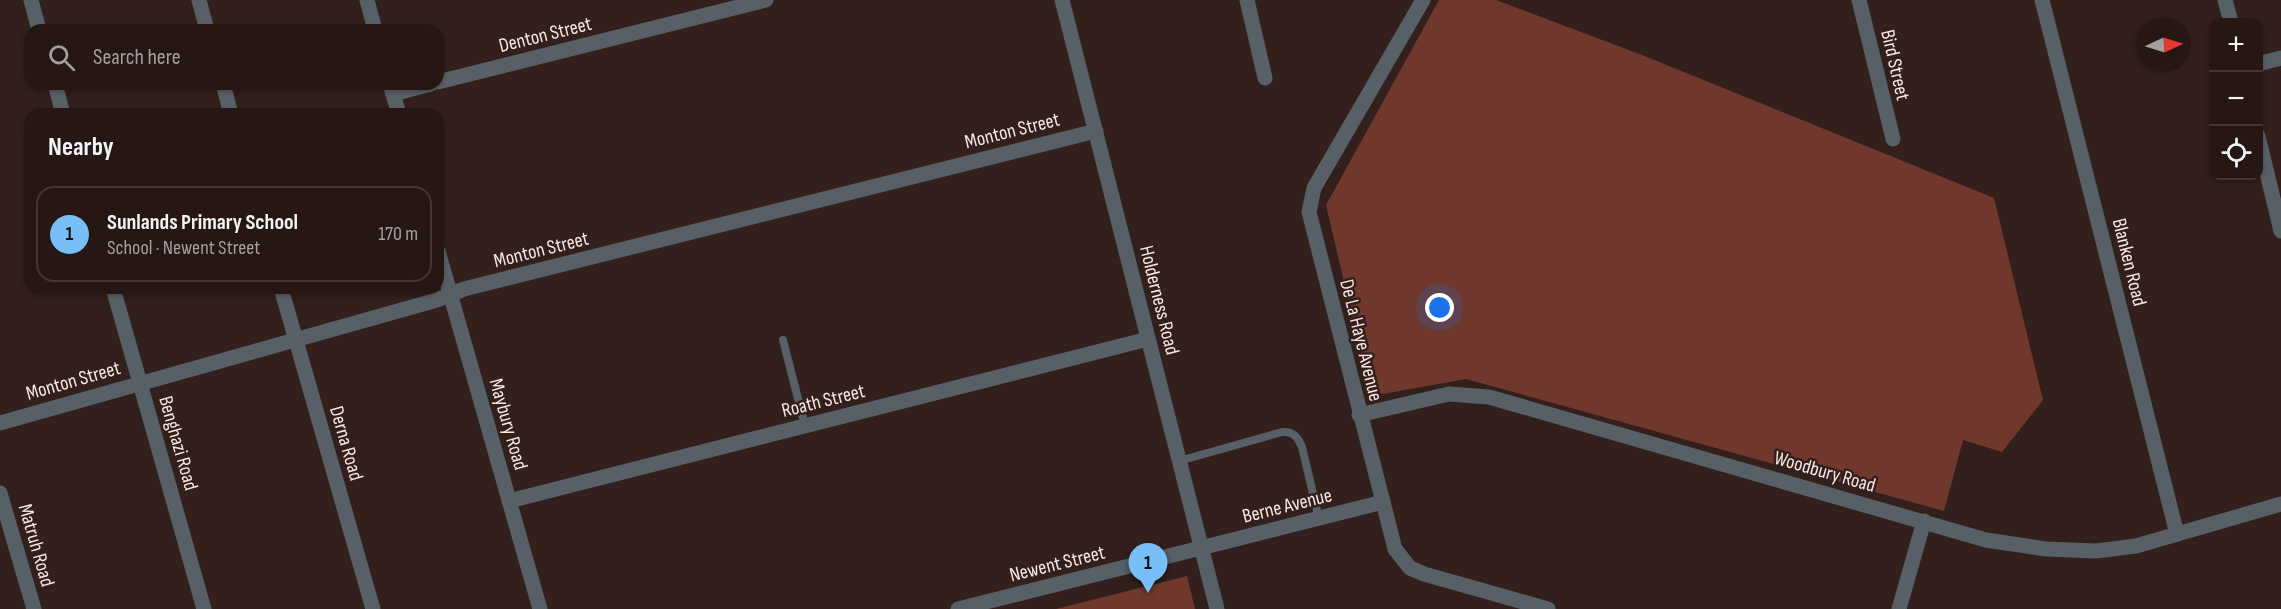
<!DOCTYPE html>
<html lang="en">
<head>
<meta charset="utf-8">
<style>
  :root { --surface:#261714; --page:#2e201d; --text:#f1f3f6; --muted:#a49fa0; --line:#423634; --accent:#78bff8 }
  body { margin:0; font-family:"Sofia Sans Condensed",sans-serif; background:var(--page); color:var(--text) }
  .controls { position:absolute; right:18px; top:18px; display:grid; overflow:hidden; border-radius:12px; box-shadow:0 2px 4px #0004 }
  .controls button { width:54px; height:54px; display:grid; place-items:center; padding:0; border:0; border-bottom:2px solid var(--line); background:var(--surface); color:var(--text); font:30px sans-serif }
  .compass { position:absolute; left:2137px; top:18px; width:54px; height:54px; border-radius:50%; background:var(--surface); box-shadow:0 2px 4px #0004; rotate:86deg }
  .you { position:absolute; left:1440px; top:308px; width:21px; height:21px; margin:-15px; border:4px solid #fff; border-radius:50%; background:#1a73e8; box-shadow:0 0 0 9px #1a73e833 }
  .badge { display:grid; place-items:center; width:39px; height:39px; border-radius:50%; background:var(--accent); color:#111; font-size:20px; font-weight:700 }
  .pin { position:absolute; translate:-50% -50px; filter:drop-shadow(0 2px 3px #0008) }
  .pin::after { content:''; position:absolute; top:32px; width:21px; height:18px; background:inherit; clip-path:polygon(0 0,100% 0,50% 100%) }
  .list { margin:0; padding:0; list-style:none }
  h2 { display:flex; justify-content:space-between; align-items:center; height:78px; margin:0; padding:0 24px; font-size:26px }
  h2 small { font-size:20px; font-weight:400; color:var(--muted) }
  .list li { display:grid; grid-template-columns:39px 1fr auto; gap:18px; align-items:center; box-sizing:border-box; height:96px; margin:0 12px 12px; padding:0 12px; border:2px solid var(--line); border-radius:18px }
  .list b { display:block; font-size:22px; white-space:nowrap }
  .list p { margin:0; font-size:20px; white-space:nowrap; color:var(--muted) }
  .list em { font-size:20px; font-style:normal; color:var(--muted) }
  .icon { flex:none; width:33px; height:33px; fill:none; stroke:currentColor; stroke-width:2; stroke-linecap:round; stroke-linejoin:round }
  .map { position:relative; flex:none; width:2281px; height:609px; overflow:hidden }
  .search { position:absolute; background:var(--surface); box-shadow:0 2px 4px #0004; left:24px; top:24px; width:420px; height:66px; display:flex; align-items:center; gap:15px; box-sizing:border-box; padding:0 21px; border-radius:18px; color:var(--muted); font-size:22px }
  .panel { position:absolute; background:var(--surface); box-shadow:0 2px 4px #0004; left:24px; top:108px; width:420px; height:186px; border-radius:18px }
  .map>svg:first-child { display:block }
</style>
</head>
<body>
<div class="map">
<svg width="2281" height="609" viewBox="0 0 2281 609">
  <rect width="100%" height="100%" fill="#331f1b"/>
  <g fill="#70382c">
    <path d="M1439,0H1496L1642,55L1994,198L2043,400L2002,452L1963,440L1944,511L1466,379L1383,394L1368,385L1326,205Z"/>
    <path d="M1187,576L1195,609H1056Z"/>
  </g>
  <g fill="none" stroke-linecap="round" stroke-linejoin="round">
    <g stroke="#586067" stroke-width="8">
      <path d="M783,340L805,426"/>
      <path d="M1179,461L1282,432C1294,431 1298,438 1302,447L1319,519"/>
    </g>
    <g stroke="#586067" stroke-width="15">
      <path d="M31,0L39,30"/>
      <path d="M199,0L207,30"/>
      <path d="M367,0L375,30"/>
      <path d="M1062,0L1217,609"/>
      <path d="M1247,0L1265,78"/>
      <path d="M1423,0L1314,188L1309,212L1395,549L1410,568L1424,574L1548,609"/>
      <path d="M1859,0L1893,139"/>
      <path d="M2042,0L2177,534"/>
      <path d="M2225,0L2231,22"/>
      <path d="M2258,64L2281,58"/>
      <path d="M438,82L766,0"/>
      <path d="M55,84L63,114"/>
      <path d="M223,84L231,114"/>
      <path d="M390,84L399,114"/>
      <path d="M393,94L431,84"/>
      <path d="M2258,136L2281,231"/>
      <path d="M438,251L540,609"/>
      <path d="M113,288L204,609"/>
      <path d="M281,288L373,609"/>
      <path d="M1359,415L1449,394L1489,397L1986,540L2046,549L2096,551L2136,546L2281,504"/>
      <path d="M0,423L437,300L464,289L1096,131"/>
      <path d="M0,493L34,609"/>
      <path d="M509,501L1148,339"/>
      <path d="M958,609L1383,502"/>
      <path d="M1899,609L1924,521"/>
    </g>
  </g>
  <g text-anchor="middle" stroke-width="5" stroke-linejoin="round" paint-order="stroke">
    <g font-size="20" fill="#f5e7e4" stroke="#331f1b">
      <text transform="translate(545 34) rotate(-14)" y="7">Denton Street</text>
      <text transform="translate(1896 65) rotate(77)" y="7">Bird Street</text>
      <text transform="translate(1012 130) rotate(-14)" y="7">Monton Street</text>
      <text transform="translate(541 249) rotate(-14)" y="7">Monton Street</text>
      <text transform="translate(2130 262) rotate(76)" y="7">Blanken Road</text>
      <text transform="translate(1160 300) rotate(76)" y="7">Holderness Road</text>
      <text transform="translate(1362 340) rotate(76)" y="7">De La Haye Avenue</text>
      <text transform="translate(73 380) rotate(-16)" y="7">Monton Street</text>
      <text transform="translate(823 400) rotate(-14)" y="7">Roath Street</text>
      <text transform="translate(509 424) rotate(74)" y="7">Maybury Road</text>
      <text transform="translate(179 443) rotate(74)" y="7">Benghazi Road</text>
      <text transform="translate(347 443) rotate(74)" y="7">Derna Road</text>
      <text transform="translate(1825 471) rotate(16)" y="7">Woodbury Road</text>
      <text transform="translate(1287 505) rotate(-14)" y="7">Berne Avenue</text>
      <text transform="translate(37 545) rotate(74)" y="7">Matruh Road</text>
      <text transform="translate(1057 563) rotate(-14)" y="7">Newent Street</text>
    </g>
  </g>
</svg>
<div class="controls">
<button>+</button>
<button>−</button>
<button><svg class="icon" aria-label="locate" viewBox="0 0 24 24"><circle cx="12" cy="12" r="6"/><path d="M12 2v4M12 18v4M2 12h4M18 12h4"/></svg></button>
</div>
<svg class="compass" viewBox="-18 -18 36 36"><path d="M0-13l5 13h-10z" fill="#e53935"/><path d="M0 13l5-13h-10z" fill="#a49fa0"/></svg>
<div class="you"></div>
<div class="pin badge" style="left:1148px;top:593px">1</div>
<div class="search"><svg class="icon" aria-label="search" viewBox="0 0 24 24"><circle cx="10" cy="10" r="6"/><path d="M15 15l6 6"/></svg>Search here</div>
<section class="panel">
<h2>Nearby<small></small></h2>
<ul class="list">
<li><span class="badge">1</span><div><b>Sunlands Primary School</b><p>School · Newent Street</p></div><em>170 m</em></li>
</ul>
</section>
</div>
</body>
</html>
